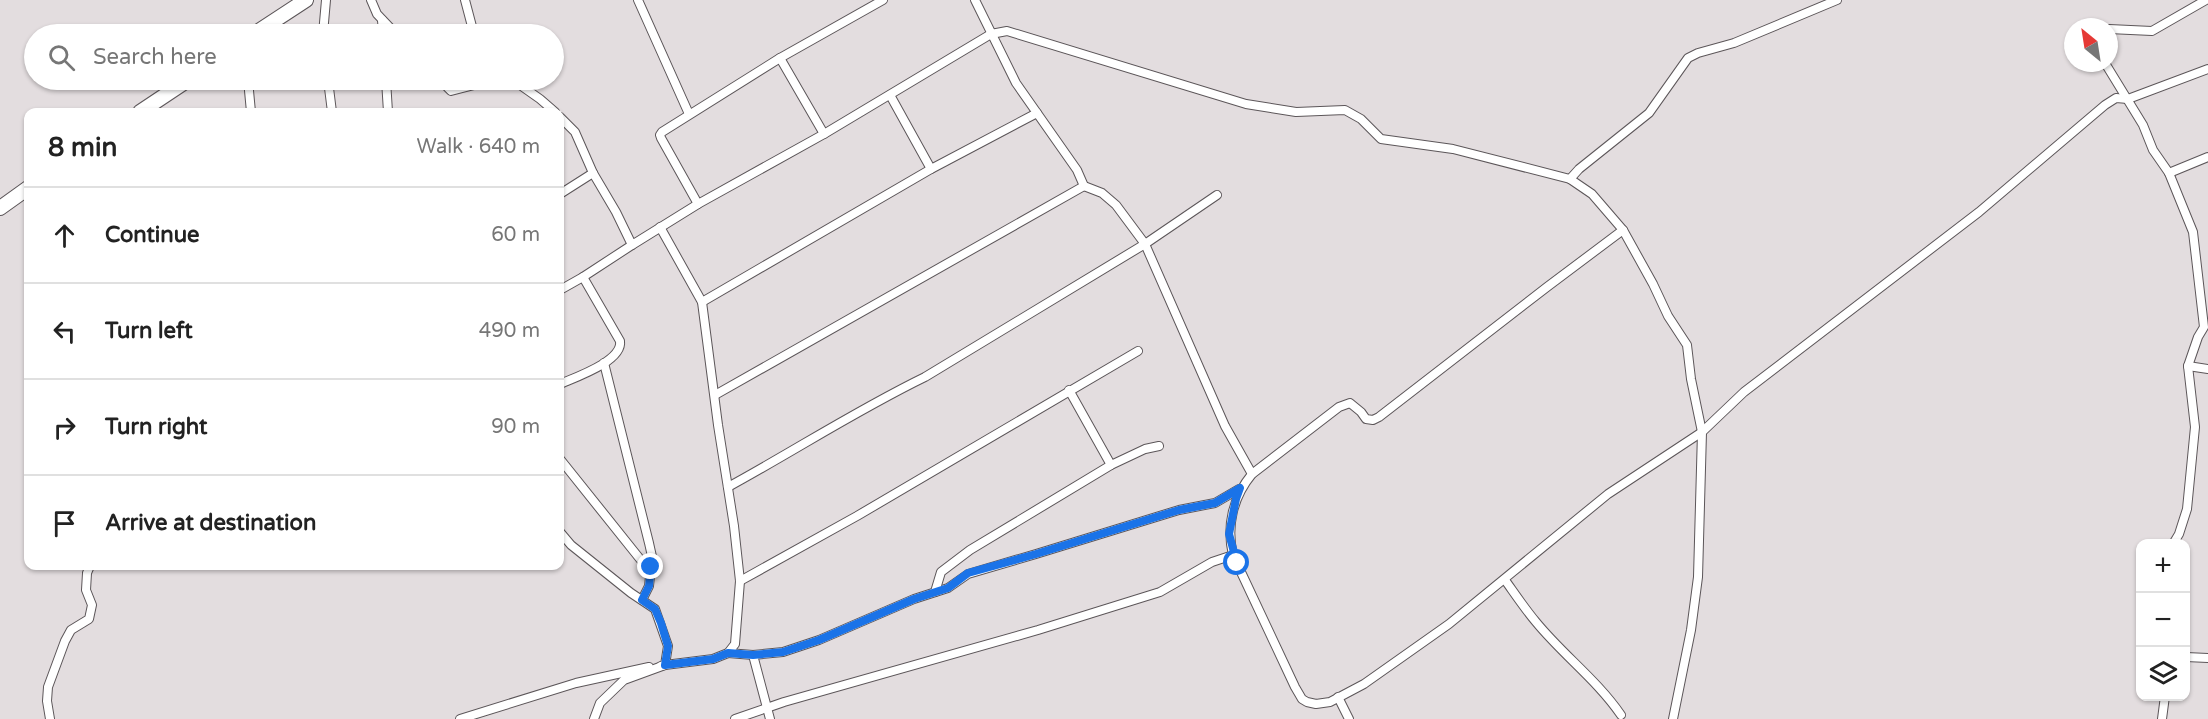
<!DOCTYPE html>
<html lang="en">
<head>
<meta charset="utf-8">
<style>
  :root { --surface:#fff; --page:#f2f2f2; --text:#222; --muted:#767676; --line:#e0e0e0 }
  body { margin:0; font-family:"Varela Round",sans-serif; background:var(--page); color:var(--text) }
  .controls { position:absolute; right:18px; bottom:18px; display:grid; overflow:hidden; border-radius:12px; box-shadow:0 2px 4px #0004 }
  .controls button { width:54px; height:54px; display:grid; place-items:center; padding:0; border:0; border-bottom:2px solid var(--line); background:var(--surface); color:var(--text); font:30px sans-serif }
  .compass { position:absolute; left:2064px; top:18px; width:54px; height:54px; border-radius:50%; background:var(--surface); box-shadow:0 2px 4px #0004; rotate:330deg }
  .stop { position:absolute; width:18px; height:18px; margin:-14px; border:4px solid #1a73e8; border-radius:50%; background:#fff }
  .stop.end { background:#1a73e8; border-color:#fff; box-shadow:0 2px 6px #0008 }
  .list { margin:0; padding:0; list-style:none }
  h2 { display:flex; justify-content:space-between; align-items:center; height:78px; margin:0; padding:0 24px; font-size:26px }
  h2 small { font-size:20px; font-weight:400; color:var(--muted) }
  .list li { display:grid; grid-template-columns:39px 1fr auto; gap:18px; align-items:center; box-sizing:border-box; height:96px; padding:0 24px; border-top:2px solid var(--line) }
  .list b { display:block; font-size:22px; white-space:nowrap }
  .list em { font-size:20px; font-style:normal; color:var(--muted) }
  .icon { flex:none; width:33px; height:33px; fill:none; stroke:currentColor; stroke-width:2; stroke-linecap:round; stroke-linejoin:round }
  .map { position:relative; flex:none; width:2208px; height:719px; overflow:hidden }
  .search { position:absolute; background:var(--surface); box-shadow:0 2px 4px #0004; left:24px; top:24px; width:540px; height:66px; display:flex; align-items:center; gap:15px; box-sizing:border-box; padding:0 21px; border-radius:33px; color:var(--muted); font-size:22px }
  .panel { position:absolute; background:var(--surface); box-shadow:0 2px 4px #0004; left:24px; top:108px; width:540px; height:462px; border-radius:12px }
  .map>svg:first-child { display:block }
</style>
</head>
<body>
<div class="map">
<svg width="2208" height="719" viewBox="0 0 2208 719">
  <rect width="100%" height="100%" fill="#e3dddf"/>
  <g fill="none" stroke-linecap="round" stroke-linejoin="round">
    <defs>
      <g id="street">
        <path d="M371,0L377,14L396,34"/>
        <path d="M465,0L474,34"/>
        <path d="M638,0L689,114"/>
        <path d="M975,0L1016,83L1077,170L1084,186L1102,193L1116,205L1145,244L1225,426L1252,474"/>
        <path d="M382,20L383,34"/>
        <path d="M2109,29L2152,31L2206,0"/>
        <path d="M323,34L326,0"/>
        <path d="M780,58L824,134"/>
        <path d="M2105,63L2143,125L2153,150L2169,173L2193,232L2204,327L2198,337L2188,366L2195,427L2187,509L2179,534L2173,544"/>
        <path d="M248,80L251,112"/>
        <path d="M328,80L332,112"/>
        <path d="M386,80L388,112"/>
        <path d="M440,80L451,91L482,83H515"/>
        <path d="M513,80L540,99L555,112"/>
        <path d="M890,95L931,169"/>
        <path d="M560,117L575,132L593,173L616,212L632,245L698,204L824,134L991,34L1007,31L1246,104L1296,112L1345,110L1361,119L1381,139L1453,149L1570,179L1592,194L1623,230L1653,284L1668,316L1687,345L1691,379L1702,432L1698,577L1691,630L1673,719"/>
        <path d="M2169,173L2208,157"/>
        <path d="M1570,179L1579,169L1649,113L1688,58L1698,53L1734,43L1837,0"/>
        <path d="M560,194L593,173"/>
        <path d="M698,204L661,138L660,135L662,132L780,58L883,0"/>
        <path d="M1623,230L1547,287L1379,417L1373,420L1366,419L1361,412L1350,403L1339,407L1252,474C1233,497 1226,526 1233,555L1295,687L1302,699L1307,702L1316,704L1330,702L1364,684L1449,624L1608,494L1702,432L1744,392L1979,212L2105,105L2116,98L2128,99L2208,69"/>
        <path d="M583,277L632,245"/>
        <path d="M560,290L583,277L620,341C623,361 576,377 560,384"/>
        <path d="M702,302L931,169L1037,113"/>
        <path d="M2188,366L2208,369"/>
        <path d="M1069,390L1111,465"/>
        <path d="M715,395L1084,186"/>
        <path d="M560,459L644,564L651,567L653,561L649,543L604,363"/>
        <path d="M728,487C794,451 857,410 925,377L1145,244L1217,195"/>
        <path d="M560,532L571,545L631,593L655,609L668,646L665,665L661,666"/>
        <path d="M1505,580C1515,594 1525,609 1536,622C1563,655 1597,680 1621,715"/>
        <path d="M740,581L857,516L1138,351"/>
        <path d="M935,592L941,572L970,550L1111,465L1145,449L1159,446"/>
        <path d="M642,600L649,586L651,567"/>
        <path d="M728,653L753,655L783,652L819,640L914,599L948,588L968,574L1036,554L1179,510L1215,503L1239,489"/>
        <path d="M753,655L770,719"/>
        <path d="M2186,657L2208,658"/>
        <path d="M1338,697L1349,719"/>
        <path d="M50,719L47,701L48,687L65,641L71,630L89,619L92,605L86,590L87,573L90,566"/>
        <path d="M460,719L576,683L649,667"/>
        <path d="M594,719L600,703L624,680L665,665L713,659L728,653L735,644L740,581L734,526L718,425L702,302L660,227"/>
        <path d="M735,719L784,702L1038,630L1160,592L1212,562L1233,555"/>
        <path d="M2162,719L2165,696"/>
      </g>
      <g id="highway">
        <path d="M254,34L306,0"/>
        <path d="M140,112L188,80"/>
        <path d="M0,208L28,188"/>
      </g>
    </defs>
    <use href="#street" stroke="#5c5659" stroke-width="10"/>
    <use href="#highway" stroke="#5c5659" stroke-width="16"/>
    <use href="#street" stroke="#fff" stroke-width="8"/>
    <use href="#highway" stroke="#fff" stroke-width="14"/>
  </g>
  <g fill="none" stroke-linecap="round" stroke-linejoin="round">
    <path stroke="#1a73e8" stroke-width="8" d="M651,567L649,586L642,600L655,609L661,623L668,646L665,665L713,659L728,653L753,655L783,652L819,640L914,599L948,588L968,573L1036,554L1179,510L1215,503L1240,488L1236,499L1229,534L1237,563"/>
  </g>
</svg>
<div class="controls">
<button>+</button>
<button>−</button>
<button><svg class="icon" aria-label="layers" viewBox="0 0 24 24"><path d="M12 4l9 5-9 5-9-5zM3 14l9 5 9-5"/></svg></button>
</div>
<svg class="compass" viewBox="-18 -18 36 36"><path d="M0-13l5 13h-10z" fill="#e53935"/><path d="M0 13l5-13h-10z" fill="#767676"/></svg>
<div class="stop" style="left:1237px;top:563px"></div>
<div class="stop end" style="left:651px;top:567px"></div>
<div class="search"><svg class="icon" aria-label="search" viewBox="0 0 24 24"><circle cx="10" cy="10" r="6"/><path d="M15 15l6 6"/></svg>Search here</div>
<section class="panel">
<h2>8 min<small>Walk · 640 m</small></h2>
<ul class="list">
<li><svg class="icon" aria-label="ahead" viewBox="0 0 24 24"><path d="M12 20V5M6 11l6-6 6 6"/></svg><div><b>Continue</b></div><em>60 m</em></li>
<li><svg class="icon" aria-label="left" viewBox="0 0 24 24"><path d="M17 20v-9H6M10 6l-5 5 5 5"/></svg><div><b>Turn left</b></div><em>490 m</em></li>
<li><svg class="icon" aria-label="right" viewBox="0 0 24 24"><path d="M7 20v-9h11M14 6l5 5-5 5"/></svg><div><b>Turn right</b></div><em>90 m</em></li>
<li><svg class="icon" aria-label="arrive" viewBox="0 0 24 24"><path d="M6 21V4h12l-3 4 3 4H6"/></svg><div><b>Arrive at destination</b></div></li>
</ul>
</section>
</div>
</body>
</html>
